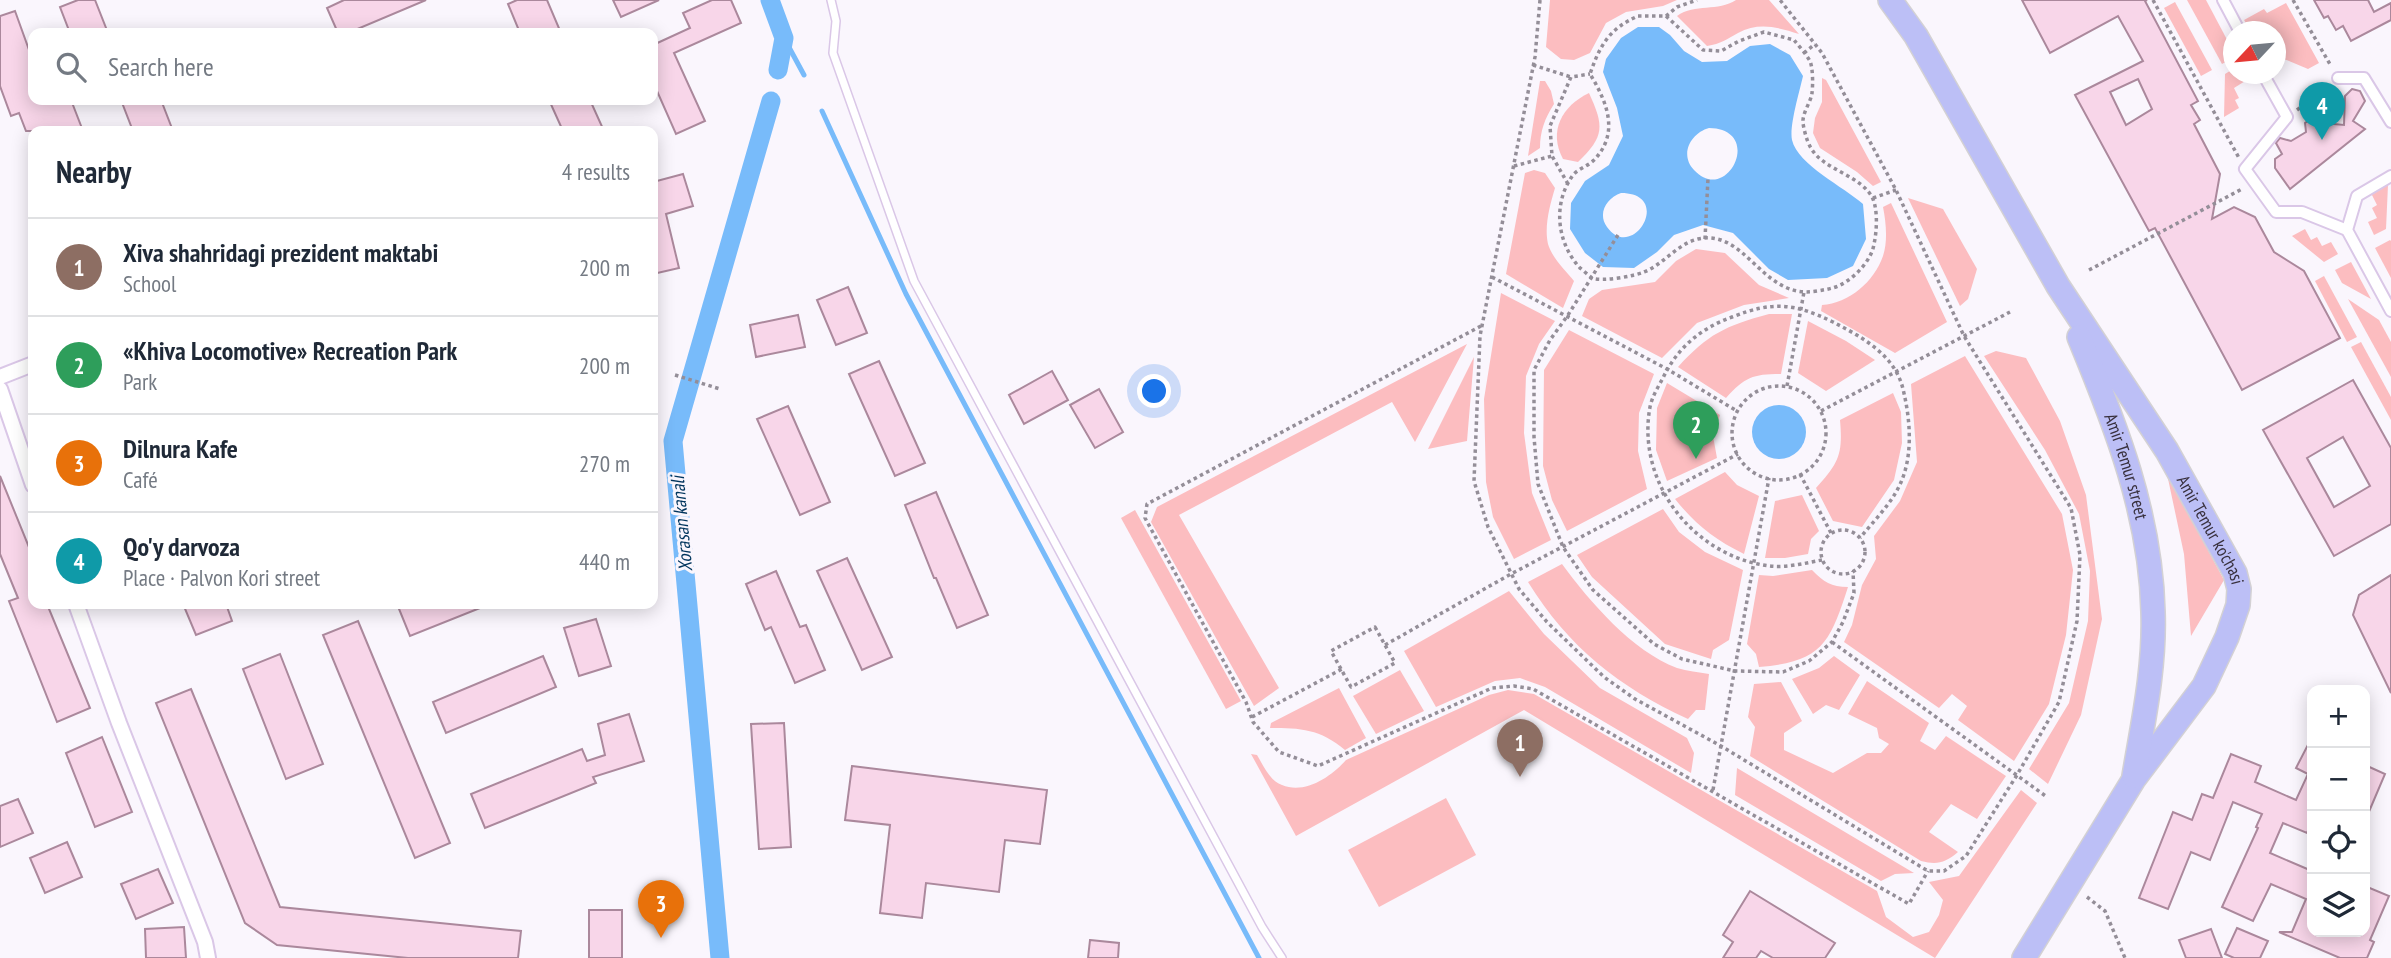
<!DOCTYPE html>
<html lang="en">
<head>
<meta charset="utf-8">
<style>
  :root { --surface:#fff; --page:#f6f6f7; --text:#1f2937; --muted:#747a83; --line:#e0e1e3; --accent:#ea580c }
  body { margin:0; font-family:"PT Sans Narrow",sans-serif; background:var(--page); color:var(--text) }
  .controls { position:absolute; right:21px; bottom:21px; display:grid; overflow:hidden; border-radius:14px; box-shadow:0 4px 18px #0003 }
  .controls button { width:63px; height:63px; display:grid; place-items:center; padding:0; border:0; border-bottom:2px solid var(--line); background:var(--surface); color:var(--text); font:35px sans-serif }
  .compass { position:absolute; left:2223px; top:21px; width:63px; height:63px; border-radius:50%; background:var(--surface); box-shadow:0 4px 18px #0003; rotate:244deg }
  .you { position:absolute; left:1155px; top:392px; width:24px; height:24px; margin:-18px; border:5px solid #fff; border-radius:50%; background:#1a73e8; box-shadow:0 0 0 10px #1a73e833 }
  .badge { display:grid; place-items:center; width:46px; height:46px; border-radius:50%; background:var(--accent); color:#fff; font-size:23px; font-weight:700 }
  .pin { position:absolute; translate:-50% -58px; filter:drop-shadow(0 2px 4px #0008) }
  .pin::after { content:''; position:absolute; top:37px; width:24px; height:21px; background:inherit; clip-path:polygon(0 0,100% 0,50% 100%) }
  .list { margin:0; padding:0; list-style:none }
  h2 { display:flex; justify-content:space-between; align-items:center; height:91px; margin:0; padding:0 28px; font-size:30px }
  h2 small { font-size:23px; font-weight:400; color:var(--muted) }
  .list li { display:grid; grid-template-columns:46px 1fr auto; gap:21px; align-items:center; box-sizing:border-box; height:98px; padding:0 28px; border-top:2px solid var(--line) }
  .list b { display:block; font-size:26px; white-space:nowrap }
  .list p { margin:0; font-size:23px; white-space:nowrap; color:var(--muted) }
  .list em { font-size:23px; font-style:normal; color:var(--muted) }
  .icon { flex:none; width:38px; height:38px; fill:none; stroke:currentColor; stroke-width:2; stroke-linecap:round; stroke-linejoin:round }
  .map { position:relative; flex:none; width:2391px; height:958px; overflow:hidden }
  .search { position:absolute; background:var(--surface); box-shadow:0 4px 18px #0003; left:28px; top:28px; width:630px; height:77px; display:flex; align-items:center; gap:18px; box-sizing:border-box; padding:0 24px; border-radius:14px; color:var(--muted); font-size:26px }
  .panel { position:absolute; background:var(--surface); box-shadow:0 4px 18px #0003; left:28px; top:126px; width:630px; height:483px; border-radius:14px }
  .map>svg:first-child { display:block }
</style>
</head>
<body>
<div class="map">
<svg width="2391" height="958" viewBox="0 0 2391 958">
  <rect width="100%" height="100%" fill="#faf6fd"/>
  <g fill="#fcbdc0">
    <path d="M1550,0H1677L1663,6L1626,12L1606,23L1590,53L1574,60L1561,59L1546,47Z"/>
    <path d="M1736,0H1769L1799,34C1778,27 1758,22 1738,33C1727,39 1721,44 1707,46L1677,16C1695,3 1718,12 1736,0Z"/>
    <path d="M2187,0H2206L2233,51V58L2222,64Z"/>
    <path d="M2175,2L2212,70L2201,76L2164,8Z"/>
    <path d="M2286,3L2319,63L2308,69L2284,59L2276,64V32L2251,31L2244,20L2264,9L2267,13Z"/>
    <path d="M2233,69L2234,74H2248L2250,78L2234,88L2239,98L2235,100L2239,108L2224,117L2225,74Z"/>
    <path d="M1822,78L1826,80L1881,182L1873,186L1857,172L1820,148L1813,133L1815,118L1822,102Z"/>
    <path d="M1540,81H1545L1551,91L1554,104C1545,118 1540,131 1540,148L1528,156Z"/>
    <path d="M1589,93C1604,126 1605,136 1578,162L1563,159C1548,131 1562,106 1589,93Z"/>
    <path d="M1534,170L1545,173L1555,188C1550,205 1544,226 1548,244C1552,258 1566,271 1574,281L1563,308L1506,274L1525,173Z"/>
    <path d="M2388,185L2386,229L2374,235L2368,222L2377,218L2372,208L2377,205L2371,193Z"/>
    <path d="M1908,198L1943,209L1977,269L1968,299L1960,306Z"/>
    <path d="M1891,203L1947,322L1895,353L1821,311L1822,305C1849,303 1874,282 1883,256C1888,241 1886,222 1883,207Z"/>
    <path d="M2305,229L2311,240L2317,237L2322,246L2331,242L2338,254L2324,262L2292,236Z"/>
    <path d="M2390,240L2391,241V278L2375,248Z"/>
    <path d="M1696,249L1725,253L1759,285L1789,298L1744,305L1697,323L1662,358L1582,316L1589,299L1602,290L1655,282L1676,261Z"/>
    <path d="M2351,262L2371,299L2342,283L2335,270Z"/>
    <path d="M2324,276L2357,337L2347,342L2315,281Z"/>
    <path d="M1501,293L1555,321L1539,344L1526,376L1524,433L1532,493L1551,540L1514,559L1493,517L1486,482L1484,399Z"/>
    <path d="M2348,299L2379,320L2391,342V377Z"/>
    <path d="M1769,314H1792L1781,374C1753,374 1745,377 1726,398L1678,367C1708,334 1725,326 1769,314Z"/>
    <path d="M1808,321L1846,341L1875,360L1826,391L1798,373Z"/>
    <path d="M1569,330L1654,374L1639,413L1638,451L1647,489L1567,531L1552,500L1543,466L1544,370Z"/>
    <path d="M2361,342L2391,397V420L2351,347Z"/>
    <path d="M1467,344L1415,442L1392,402L1179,515L1279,688L1254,706L1151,522L1157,507Z"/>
    <path d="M1996,351L2026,358L2060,421L2086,495L2102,619L2081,715L2048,784L2029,769L2069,703L2088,621L2090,571L2079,514L2045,450L1984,356Z"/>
    <path d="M1965,356L2062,514L2073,570L2066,635L2049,704L2014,761L1958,720L1967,706L1952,694L1939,708L1844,642L1852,625L1862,585L1876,559L1874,536L1900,501L1917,462L1911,384Z"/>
    <path d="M1474,357L1467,441L1428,449Z"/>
    <path d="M1667,383L1720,415L1713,436L1717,458L1667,481L1656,450L1657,408Z"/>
    <path d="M1893,393L1901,412L1902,443L1894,480L1862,527L1833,521L1816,488C1839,463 1843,454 1840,420Z"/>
    <path d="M1725,472L1737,485L1759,496L1744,554C1714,539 1696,525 1675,499Z"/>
    <path d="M2167,474L2224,580L2191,636L2184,554Z"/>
    <path d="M1802,495L1819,531L1811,539L1808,554L1785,558H1765L1775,501Z"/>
    <path d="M1663,509L1679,532L1705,552L1743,570L1729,640L1713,650L1711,659L1665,644L1592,577L1577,555Z"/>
    <path d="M1135,510L1241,701L1226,709L1121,518Z"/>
    <path d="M1562,564C1590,602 1632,651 1677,668C1687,671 1699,672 1709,674L1705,710H1696L1688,719C1619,687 1569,648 1528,582Z"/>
    <path d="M1812,570C1824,582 1831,587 1848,587C1830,643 1822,662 1759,667L1756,654L1747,644L1759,575L1773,576Z"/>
    <path d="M1509,591L1544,634L1600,688L1687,738L1694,753L1691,773L1545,687L1520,678L1495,681L1436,707L1404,651Z"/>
    <path d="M1834,656L1860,675L1839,710L1826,705L1813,714L1792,679L1819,668Z"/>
    <path d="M1400,670L1424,711L1376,734L1353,696Z"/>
    <path d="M1867,681L1929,723L1920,741L1935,750L1946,736L2006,776L1977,819L1951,804L1929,832L1958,852C1945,863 1937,865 1921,861L1750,756L1755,727L1748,717L1754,684L1781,682L1802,721L1784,733V750L1833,773L1867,753H1881L1889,744L1879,738L1877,728L1848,714Z"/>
    <path d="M1339,688L1366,738L1345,750C1320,729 1301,728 1270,728L1271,723Z"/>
    <path d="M1508,690L1534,694L1877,891L1886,917L1913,937L1929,932L1939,915L1943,900L1929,882L1959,876L2021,790L2037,803L1935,958L1524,710L1296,836L1251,754L1257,755C1263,765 1270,781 1282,785C1305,795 1332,776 1346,760L1489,695Z"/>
    <path d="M1737,768L1914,873L1895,874L1881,881L1735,795Z"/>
    <path d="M1446,798L1476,855L1379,907L1348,850Z"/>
  </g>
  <g fill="#78bbfa" fill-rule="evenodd">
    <path d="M1638,27H1659L1670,35L1684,51L1702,62L1727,61L1750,46L1770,44L1790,55L1803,76C1800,90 1789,126 1792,140C1798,165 1844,187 1863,204L1866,239L1853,266L1827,278L1788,280L1769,269L1733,233L1703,225L1674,235L1657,252L1634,268L1603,267L1585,253L1570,229L1571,203L1585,181L1609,165L1623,136L1617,108L1603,72L1606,59L1621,38ZM1709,128C1765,129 1727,206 1694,170C1679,154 1691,133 1709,128ZM1621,193C1674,193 1633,263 1607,227C1597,213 1607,198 1621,193Z"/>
    <circle cx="1779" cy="432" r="27"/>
  </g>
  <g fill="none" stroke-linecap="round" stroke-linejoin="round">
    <g stroke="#78bbfa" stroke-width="5">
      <path d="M784,38L804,75"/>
      <path d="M822,111L906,294L1259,958"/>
    </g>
    <g stroke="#78bbfa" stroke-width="19">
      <path d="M770,0L784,38L778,70"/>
      <path d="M720,958L673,441L771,101"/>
    </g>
  </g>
  <g fill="#f8d6e9" stroke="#ab889c" stroke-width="2" fill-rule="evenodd">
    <path d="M78,0H95L108,33H70L60,7Z"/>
    <path d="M344,0H426L348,33H338L327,8Z"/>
    <path d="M517,0H547L561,33H520L508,4Z"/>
    <path d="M613,0H659L621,17Z"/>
    <path d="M712,0H731L741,23L674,53L705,121L676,134L653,82V45L690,28L683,13Z"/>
    <path d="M2022,0H2147L2145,1L2198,101L2191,105L2200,120L2194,124L2220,174L2212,219L2234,207L2255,217L2274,252L2304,271L2340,338L2242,390L2155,228L2149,231L2075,95L2143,61L2118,16L2050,53ZM2138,79L2152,109L2126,125L2110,92Z"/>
    <path d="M2314,0H2368L2374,12L2391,3V20L2351,41L2343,26L2336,30L2328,16L2324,18Z"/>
    <path d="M15,11L33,61V100H71L83,131H26L19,113L11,116L0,86V16Z"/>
    <path d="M2352,89L2360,91L2365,101L2353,121L2365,129L2290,189L2275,168V159L2282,154L2276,143L2280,138L2291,141L2306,132L2305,123L2314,117L2323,123L2344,125L2345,96Z"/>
    <path d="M121,100H161L173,131H133Z"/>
    <path d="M549,100H590L604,131H563Z"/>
    <path d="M683,174L693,206L666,214L679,268L653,274V182Z"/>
    <path d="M848,287L867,333L836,345L817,300Z"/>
    <path d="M798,315L805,347L756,357L750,325Z"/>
    <path d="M879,361L925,463L895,476L849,374Z"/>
    <path d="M1052,371L1068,400L1024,424L1009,395Z"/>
    <path d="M2353,380L2391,448V524L2334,556L2263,430ZM2343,437L2370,486L2334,507L2307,458Z"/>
    <path d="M1099,389L1123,432L1095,448L1070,405Z"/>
    <path d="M788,406L830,502L800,515L757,419Z"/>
    <path d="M0,476L33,557V604H47L90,708L57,722L9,601L18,598L0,554Z"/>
    <path d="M936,492L988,615L957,628L936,578H934L905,505Z"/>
    <path d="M847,558L892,657L862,670L817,571Z"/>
    <path d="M776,571L800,627L806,625L825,670L795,683L771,627L765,630L746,584Z"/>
    <path d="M2391,575V693L2353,615L2359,595Z"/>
    <path d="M183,604H226L232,621L196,635Z"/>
    <path d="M397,604H490L410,636Z"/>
    <path d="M596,619L611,666L579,676L564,628Z"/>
    <path d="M358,621L450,843L415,858L323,635Z"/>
    <path d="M280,654L323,764L286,779L243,669Z"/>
    <path d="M543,656L556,687L446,733L433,702Z"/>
    <path d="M191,689L280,907L521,931L518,958H408L277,945L245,923L156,703Z"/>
    <path d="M629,714L644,761L593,777L596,783L485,828L471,794L582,749L587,761L605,755L598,724Z"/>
    <path d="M784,723L791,847L759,849L751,724Z"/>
    <path d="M102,737L132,812L95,827L66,753Z"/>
    <path d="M2312,737V821L2307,833L2283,823L2270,853L2312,871V932H2365V886L2389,896L2370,940L2374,942L2367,958H2340L2279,932H2292L2306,899L2271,884L2253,921L2222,907L2258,828L2256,827L2262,814L2233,802L2210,860L2191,852L2168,909L2139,898L2173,812L2192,820L2202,794L2213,798L2231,754L2261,766L2255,782L2296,800L2308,774L2296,768Z"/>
    <path d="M2365,765L2385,774L2365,821Z"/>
    <path d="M852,766L1047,790L1040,844L1005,840L999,892L926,883L922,918L880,913L890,825L845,820Z"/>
    <path d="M18,799L33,833L0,847V806Z"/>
    <path d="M67,842L82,877L45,893L30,858Z"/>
    <path d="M158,869L173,903L136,919L121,884Z"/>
    <path d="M1750,891L1835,943L1825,958H1773L1761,951L1756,958H1723L1733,942L1723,935Z"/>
    <rect x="589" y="910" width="33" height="48"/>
    <path d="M184,927L186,958H146L145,929Z"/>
    <path d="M2237,928L2268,941L2260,958H2234L2225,954Z"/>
    <path d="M2211,929L2222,958H2186L2179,940Z"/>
    <path d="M1090,940L1119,943L1118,958H1088Z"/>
  </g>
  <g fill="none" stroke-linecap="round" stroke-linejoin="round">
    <defs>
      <path id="service" d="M831,0L836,21L833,53L914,281L1262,927L1282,958"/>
      <g id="pedestrian">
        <path d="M2223,0L2240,32"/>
        <path d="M2263,74L2287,117L2245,169L2276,212H2302L2347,230"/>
        <path d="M2338,78H2364L2391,122"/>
        <path d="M2391,176L2357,196L2347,230L2391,311"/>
      </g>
      <g id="minor">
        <path d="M0,377L33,364"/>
        <path d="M0,389L33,485"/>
        <path d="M76,604L119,723L205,942L208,958"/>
      </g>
      <g id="primary">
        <path id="s1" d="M1890,0L1916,36L2058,286L2167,451L2235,573L2239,589L2238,605L2227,637L2204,686L2134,779L2024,958"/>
        <path id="s2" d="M2079,337C2116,426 2151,515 2153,612C2155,668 2143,722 2134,776"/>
      </g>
    </defs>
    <use href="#service" stroke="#dac7e7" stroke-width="10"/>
    <use href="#pedestrian" stroke="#dac7e7" stroke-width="14"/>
    <use href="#minor" stroke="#dac7e7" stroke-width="18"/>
    <use href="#primary" stroke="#d3d1d4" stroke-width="26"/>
    <g stroke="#948e98" stroke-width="3.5" stroke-dasharray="3.5 3.5" stroke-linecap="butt">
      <path d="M1540,0L1535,57L1480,336L1474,481L1488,527L1519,589L1547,622L1604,677L1635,699L1721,746L1928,871H1944L1966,856L2017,775L2059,702L2077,621L2080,555L2071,508L1964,336L1896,190L1822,53L1780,0"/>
      <path d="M2153,0L2239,158"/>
      <path d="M2293,0L2331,66"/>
      <path d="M1638,16H1666L1703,50L1721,51L1739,41L1764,32L1794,40C1799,46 1806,54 1810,61C1813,68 1813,85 1812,93C1811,102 1802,113 1803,123C1804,130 1807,142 1811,148C1823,170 1859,174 1872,197C1878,208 1877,231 1874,244C1872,258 1859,273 1847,281C1837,288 1829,289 1817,291C1762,301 1747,228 1698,239C1677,244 1664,264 1644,272C1634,276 1603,282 1592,278C1589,276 1583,270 1580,268C1557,243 1552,204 1573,175C1578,169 1588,166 1594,160C1620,133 1607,102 1590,74C1600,45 1609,29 1638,16Z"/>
      <path d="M1666,16L1677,7L1697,0"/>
      <path d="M1804,53L1815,44"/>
      <path d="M1533,65L1571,77"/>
      <path d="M2297,110L2327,87"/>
      <path d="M1514,166L1552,156"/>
      <path d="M1568,184L1552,156L1550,126L1571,77L1590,74"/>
      <path d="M1873,198L1896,190"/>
      <path d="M1618,235L1568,315L1550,340L1534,370V437L1538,484L1563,547L1593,590L1654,644L1682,659L1735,671L1783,672L1809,661L1832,642L1843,622L1854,593L1853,571"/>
      <path d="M1705,239L1708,178"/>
      <path d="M2089,270L2242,189"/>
      <path d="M1492,277L1667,369L1737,411"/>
      <path d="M1481,326L1147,504L1145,518L1246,702L1253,722L1279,752L1318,766L1492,688L1514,686L1533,689L1909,904L1928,871"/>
      <path d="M675,375L720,389"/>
      <path d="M1787,386L1804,292"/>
      <circle cx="1779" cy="433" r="47"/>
      <path d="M1821,411L2010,312"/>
      <path d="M1800,474L1831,533"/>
      <circle cx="1843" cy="552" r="22"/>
      <path d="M1822,560C1806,563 1786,568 1770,566C1694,557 1636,483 1650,407C1652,397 1658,387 1663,378C1677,348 1701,328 1732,317C1773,301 1794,303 1833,322C1862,337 1895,355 1903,389C1911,422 1914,462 1896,492C1887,508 1872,523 1860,538"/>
      <path d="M1375,627L1395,663L1351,687L1331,651Z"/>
      <path d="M1832,642L2047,797"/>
      <path d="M1385,645L1511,574L1738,454"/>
      <path d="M1252,717L1342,669"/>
      <path d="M1713,790L1769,478"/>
      <path d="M2087,897L2105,911L2125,958"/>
    </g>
    <use href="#service" stroke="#fff" stroke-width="7"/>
    <use href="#pedestrian" stroke="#fff" stroke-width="10"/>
    <use href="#minor" stroke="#fff" stroke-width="14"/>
    <use href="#primary" stroke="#bcbff6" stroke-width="23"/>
  </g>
  <g text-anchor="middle" stroke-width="6" stroke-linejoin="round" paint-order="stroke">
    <g font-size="18" fill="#38303d" stroke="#faf6fd">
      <text dy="6" stroke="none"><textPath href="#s2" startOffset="138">Amir Temur street</textPath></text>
      <text dy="6" stroke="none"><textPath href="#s1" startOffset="620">Amir Temur ko'chasi</textPath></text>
    </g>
    <g font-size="19" font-style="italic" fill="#01355d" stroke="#faf6fd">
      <text transform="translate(681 524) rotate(-95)" y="7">Xorasan kanali</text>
    </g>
  </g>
</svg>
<div class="controls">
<button>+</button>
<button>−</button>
<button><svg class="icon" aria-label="locate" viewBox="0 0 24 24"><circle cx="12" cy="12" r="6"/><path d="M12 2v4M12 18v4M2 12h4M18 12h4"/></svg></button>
<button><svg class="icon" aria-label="layers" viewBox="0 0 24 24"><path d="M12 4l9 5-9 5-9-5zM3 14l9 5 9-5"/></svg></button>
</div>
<svg class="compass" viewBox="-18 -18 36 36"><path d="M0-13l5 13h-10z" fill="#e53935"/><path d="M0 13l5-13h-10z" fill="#747a83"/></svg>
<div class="you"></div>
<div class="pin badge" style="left:1520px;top:777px;background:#8d6e63">1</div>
<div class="pin badge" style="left:1696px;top:459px;background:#2e9e5b">2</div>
<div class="pin badge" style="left:661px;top:938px;background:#e8710a">3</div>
<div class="pin badge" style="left:2322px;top:140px;background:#0f9aa8">4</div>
<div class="search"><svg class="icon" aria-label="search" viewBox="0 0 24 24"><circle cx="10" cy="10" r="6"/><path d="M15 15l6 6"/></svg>Search here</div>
<section class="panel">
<h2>Nearby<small>4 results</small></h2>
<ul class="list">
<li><span class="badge" style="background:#8d6e63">1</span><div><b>Xiva shahridagi prezident maktabi</b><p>School</p></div><em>200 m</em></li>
<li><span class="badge" style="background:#2e9e5b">2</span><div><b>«Khiva Locomotive» Recreation Park</b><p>Park</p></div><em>200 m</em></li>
<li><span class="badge" style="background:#e8710a">3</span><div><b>Dilnura Kafe</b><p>Café</p></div><em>270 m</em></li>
<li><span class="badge" style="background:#0f9aa8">4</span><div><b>Qo'y darvoza</b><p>Place · Palvon Kori street</p></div><em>440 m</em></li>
</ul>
</section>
</div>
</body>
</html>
